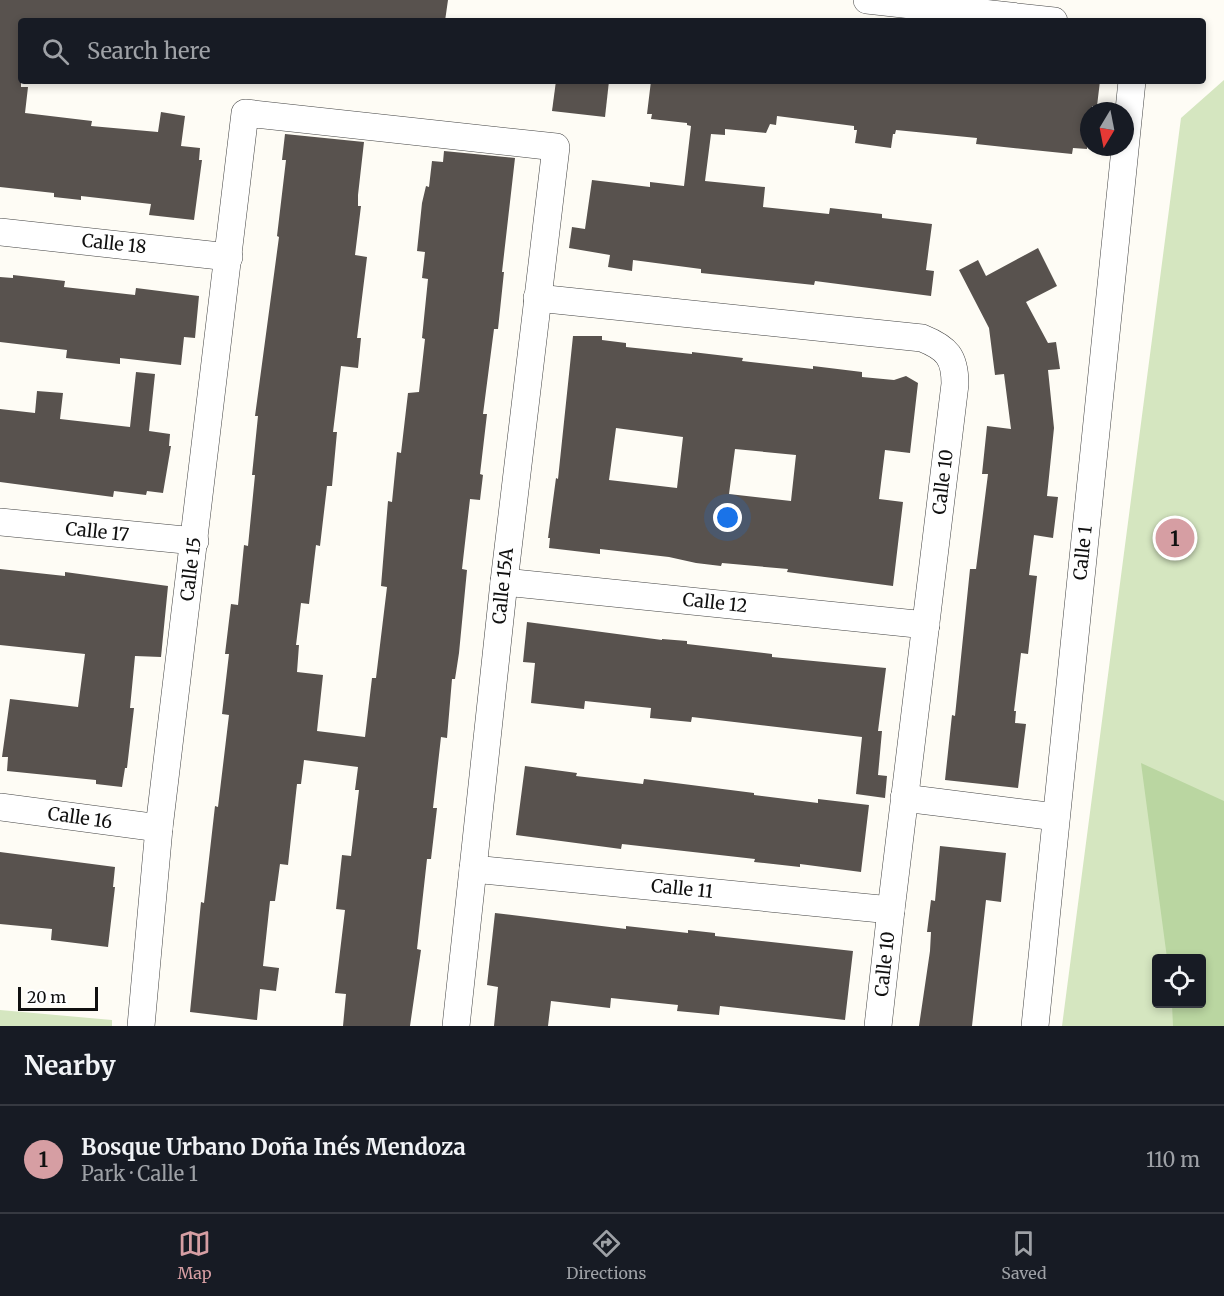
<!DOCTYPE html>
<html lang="en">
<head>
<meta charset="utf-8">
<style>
  :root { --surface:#171b24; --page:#242831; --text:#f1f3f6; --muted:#9ea1a6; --line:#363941; --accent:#d69ea3 }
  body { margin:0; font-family:Merriweather,serif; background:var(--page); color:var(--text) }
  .controls { position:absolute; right:18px; bottom:18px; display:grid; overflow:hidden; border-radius:6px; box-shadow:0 3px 9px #0003 }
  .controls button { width:54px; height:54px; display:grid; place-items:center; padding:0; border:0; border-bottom:2px solid var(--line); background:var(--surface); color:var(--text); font:30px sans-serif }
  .compass { position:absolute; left:1080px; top:102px; width:54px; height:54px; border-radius:50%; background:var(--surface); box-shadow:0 3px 9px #0003; rotate:190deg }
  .scale { position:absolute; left:18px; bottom:15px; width:80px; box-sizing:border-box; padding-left:6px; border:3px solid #101010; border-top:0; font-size:16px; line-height:21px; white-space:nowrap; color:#101010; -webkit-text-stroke:4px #fff; paint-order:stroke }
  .you { position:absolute; left:728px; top:518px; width:21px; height:21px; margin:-15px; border:4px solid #fff; border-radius:50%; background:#1a73e8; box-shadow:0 0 0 9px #1a73e833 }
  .badge { display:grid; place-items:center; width:39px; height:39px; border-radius:50%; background:var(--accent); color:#111; font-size:20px; font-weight:700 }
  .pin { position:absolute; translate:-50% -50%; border:3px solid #fff; box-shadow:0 2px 6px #0006 }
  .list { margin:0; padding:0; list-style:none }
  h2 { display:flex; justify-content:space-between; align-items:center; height:78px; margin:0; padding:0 24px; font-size:26px }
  h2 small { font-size:20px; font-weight:400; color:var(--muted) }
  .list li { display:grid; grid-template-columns:39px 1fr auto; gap:18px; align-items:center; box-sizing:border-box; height:108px; padding:0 24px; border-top:2px solid var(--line) }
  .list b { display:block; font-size:22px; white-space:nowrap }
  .list p { margin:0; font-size:20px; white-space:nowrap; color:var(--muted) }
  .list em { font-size:20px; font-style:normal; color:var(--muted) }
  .icon { flex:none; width:33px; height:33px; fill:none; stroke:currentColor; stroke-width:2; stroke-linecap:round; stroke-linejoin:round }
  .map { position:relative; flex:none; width:1224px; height:1026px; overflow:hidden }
  .search { position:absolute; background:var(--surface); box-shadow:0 3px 9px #0003; left:18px; right:18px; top:18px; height:66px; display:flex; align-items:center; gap:15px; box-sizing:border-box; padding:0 21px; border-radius:6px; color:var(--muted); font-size:22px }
  .sheet { height:186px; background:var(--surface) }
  nav { display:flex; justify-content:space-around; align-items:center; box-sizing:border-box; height:84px; border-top:2px solid var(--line); background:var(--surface); font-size:16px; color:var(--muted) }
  nav a { display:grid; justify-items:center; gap:3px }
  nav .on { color:var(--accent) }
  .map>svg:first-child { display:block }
</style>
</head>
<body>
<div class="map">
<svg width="1224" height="1026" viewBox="0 0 1224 1026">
  <rect width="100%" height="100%" fill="#fefcf5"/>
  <g fill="#d5e6c0" fill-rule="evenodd">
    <path d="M1224,80V1026H1062L1181,118ZM1156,958H1202V1004H1156Z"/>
    <path d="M0,1010L112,1020V1026H0Z"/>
  </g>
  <path fill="#bad6a1" d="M1141,763L1224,801V1026H1173L1172,1004H1202V958H1167Z"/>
  <g fill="#58524e" fill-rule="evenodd">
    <path d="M0,0H448L445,21H21V87H28L25,113L92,121L91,126L158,132L161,112L185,116L181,146L200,148L199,160H202L194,220L149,215L151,204L81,196V200L54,197V193L0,187Z"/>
    <path d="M556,81H609L605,117L552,111Z"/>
    <path d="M651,81H1100L1097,106H1092V111H1089L1087,149L1073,148L1072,154L976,144L977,138L896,130L895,134H893L891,148L855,143L857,130H854V126L777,116L776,125L770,124L766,133L725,129V135L711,134L705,181L765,187L763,207L829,214L830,208L882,214V218L932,224L926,270L934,271L931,296L815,281L814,285L701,273V269L633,260L632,271L608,267L610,255L569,248L572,227L585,229L592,180L650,187V182L684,186L691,126L687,125V123L651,119L652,114H647Z"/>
    <path d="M285,134L364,142L358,195V206H361L355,255L367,257L357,338H361L358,368L341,366L333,432H337L332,486H327L320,546L316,545L309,604L301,603L296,645H299L297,672L323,675L317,731L365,737L372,678H376L387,587L381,586L388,501L392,502L397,452L401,453L408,393L419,392L425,339L422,338L428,279L422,278L425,252L417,251L422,203L426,186L429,187L432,161L443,162L444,151L515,158L502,272H504L498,329H494L483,414H487L480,474L483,475L480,500L470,499L462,569L467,570L459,653L455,679H452L447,738L441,737L433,808H437L431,859H427L417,949L421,950L410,1026H343L346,994L335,993L345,910L336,909L342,855L351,856L359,790H355L358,767L304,760L301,784H297L288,865L280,864L275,901H270L263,966L279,968L276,991L260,989L257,1020L190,1012L201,902L204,903L215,806L218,807L229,715L222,714L229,654H225L231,604L238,605L244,545L248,546L255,475H252L258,416H255L279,237L277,236L286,160H282Z"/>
    <path d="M1038,248L1057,286L1026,302L1048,343L1056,342L1060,369L1048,370L1054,428L1047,496L1058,497L1053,538L1034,535L1029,575L1037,576L1028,654L1021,653L1014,711H1016L1015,723L1026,724L1018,788L945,780L952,715L955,716L970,569H976L988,474H982L987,426L1011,429L1004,374L995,375L989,328L959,270L978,260L986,276Z"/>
    <path d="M13,275L65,281L64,287L135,295L136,288L199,296L195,338L184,337L181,365L120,358V364L66,358L67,350L0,342V277L13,278Z"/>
    <path d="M573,336H602V340L626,343V347L692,354V352L743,358L742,361L813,369V366L862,372V377L894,380L906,376L918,383L910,453L885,450L879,499L903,502L893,586L787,572L788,569L722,563L721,566L696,563L669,557L600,549V554L549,548L550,538H548L556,478L558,479ZM616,428L683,437L677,488L609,480ZM735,449L796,455L791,501L729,494Z"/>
    <path d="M136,372L155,374L149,431L170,434L169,446H171L163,493L147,491L146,495L114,491L113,497L0,482V409L35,413L37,391L63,393L60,419L130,427Z"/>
    <path d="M0,569L65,576V572L168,586L161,657L135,656L130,708H134L127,768H125L122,787L96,784V780L7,771L8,757H2L10,699L78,707L85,654L0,645Z"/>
    <path d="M527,622L662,640V639L687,641V644L772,654V657L886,668L878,731H882L878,775L887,776L885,798L856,794L862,737L692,717L691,722L650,718L651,708L585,701L584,709L531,703L535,663L523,662Z"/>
    <path d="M525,766L577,773L576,776L643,784L644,779L754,793V795L818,803V799L869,805L861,872L800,864V867L754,862L755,859L622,844L621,849L516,835Z"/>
    <path d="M940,846L1006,853L1001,902L986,900L972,1026H919L930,951L931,932H927L931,900L935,901Z"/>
    <path d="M0,852L115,867L113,887H115L108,947L51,940L52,929L0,924Z"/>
    <path d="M495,913L626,929V926L688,933V930L715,933V936L853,951L845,1020L720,1006L719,1015L677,1011L678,1005L611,998L610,1008L551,1001L548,1026H494L498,987L487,985Z"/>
  </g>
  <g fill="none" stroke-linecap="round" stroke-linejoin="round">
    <defs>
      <g id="minor">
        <path d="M867,0L1054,21"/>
        <path d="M0,232L229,257"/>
        <path d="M537,298L922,338C947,348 955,357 955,384L891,910L878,1026"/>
        <path d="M0,522L195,541"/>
        <path d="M504,582L926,625"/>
        <path d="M904,798L1056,817"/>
        <path d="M0,807L159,828"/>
        <path d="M473,869L891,910"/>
        <path d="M141,1026L159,828L245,113L556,147L504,582L456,1026"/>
        <path d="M1035,1026L1132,81"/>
      </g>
    </defs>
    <use href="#minor" stroke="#434343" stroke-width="28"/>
    <use href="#minor" stroke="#fff" stroke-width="27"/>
  </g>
  <g text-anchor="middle" stroke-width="6" stroke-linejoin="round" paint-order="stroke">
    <g font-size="18" fill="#101010" stroke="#fff">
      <text transform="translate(114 244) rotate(6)" y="6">Calle 18</text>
      <text transform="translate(943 482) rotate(-83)" y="6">Calle 10</text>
      <text transform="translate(97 532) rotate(6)" y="6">Calle 17</text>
      <text transform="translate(1083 553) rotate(-84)" y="6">Calle 1</text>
      <text transform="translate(191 569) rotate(-83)" y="6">Calle 15</text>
      <text transform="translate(503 586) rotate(-84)" y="6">Calle 15A</text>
      <text transform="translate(715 603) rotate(6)" y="6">Calle 12</text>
      <text transform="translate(80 818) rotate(8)" y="6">Calle 16</text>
      <text transform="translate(682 889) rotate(6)" y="6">Calle 11</text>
      <text transform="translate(885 964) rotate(-84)" y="6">Calle 10</text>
    </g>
  </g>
</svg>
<div class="controls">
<button><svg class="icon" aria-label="locate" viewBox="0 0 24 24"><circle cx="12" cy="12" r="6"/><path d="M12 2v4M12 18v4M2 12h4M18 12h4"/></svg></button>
</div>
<svg class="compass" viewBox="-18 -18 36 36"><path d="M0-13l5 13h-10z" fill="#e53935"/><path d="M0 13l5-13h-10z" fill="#9ea1a6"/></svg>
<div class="scale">20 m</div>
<div class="you"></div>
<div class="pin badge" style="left:1175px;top:538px">1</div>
<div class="search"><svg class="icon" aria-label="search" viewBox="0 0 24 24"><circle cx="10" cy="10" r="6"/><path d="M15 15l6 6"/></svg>Search here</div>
</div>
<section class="sheet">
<h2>Nearby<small></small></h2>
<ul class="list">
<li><span class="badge">1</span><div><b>Bosque Urbano Doña Inés Mendoza</b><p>Park · Calle 1</p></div><em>110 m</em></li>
</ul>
</section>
<nav>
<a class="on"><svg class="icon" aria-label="map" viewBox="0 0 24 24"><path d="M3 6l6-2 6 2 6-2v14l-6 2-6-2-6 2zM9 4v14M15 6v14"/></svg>Map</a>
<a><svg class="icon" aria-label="directions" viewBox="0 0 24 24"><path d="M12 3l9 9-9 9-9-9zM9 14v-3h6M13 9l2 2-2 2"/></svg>Directions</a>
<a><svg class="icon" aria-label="saved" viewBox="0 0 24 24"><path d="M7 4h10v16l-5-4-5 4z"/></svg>Saved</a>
</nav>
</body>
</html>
